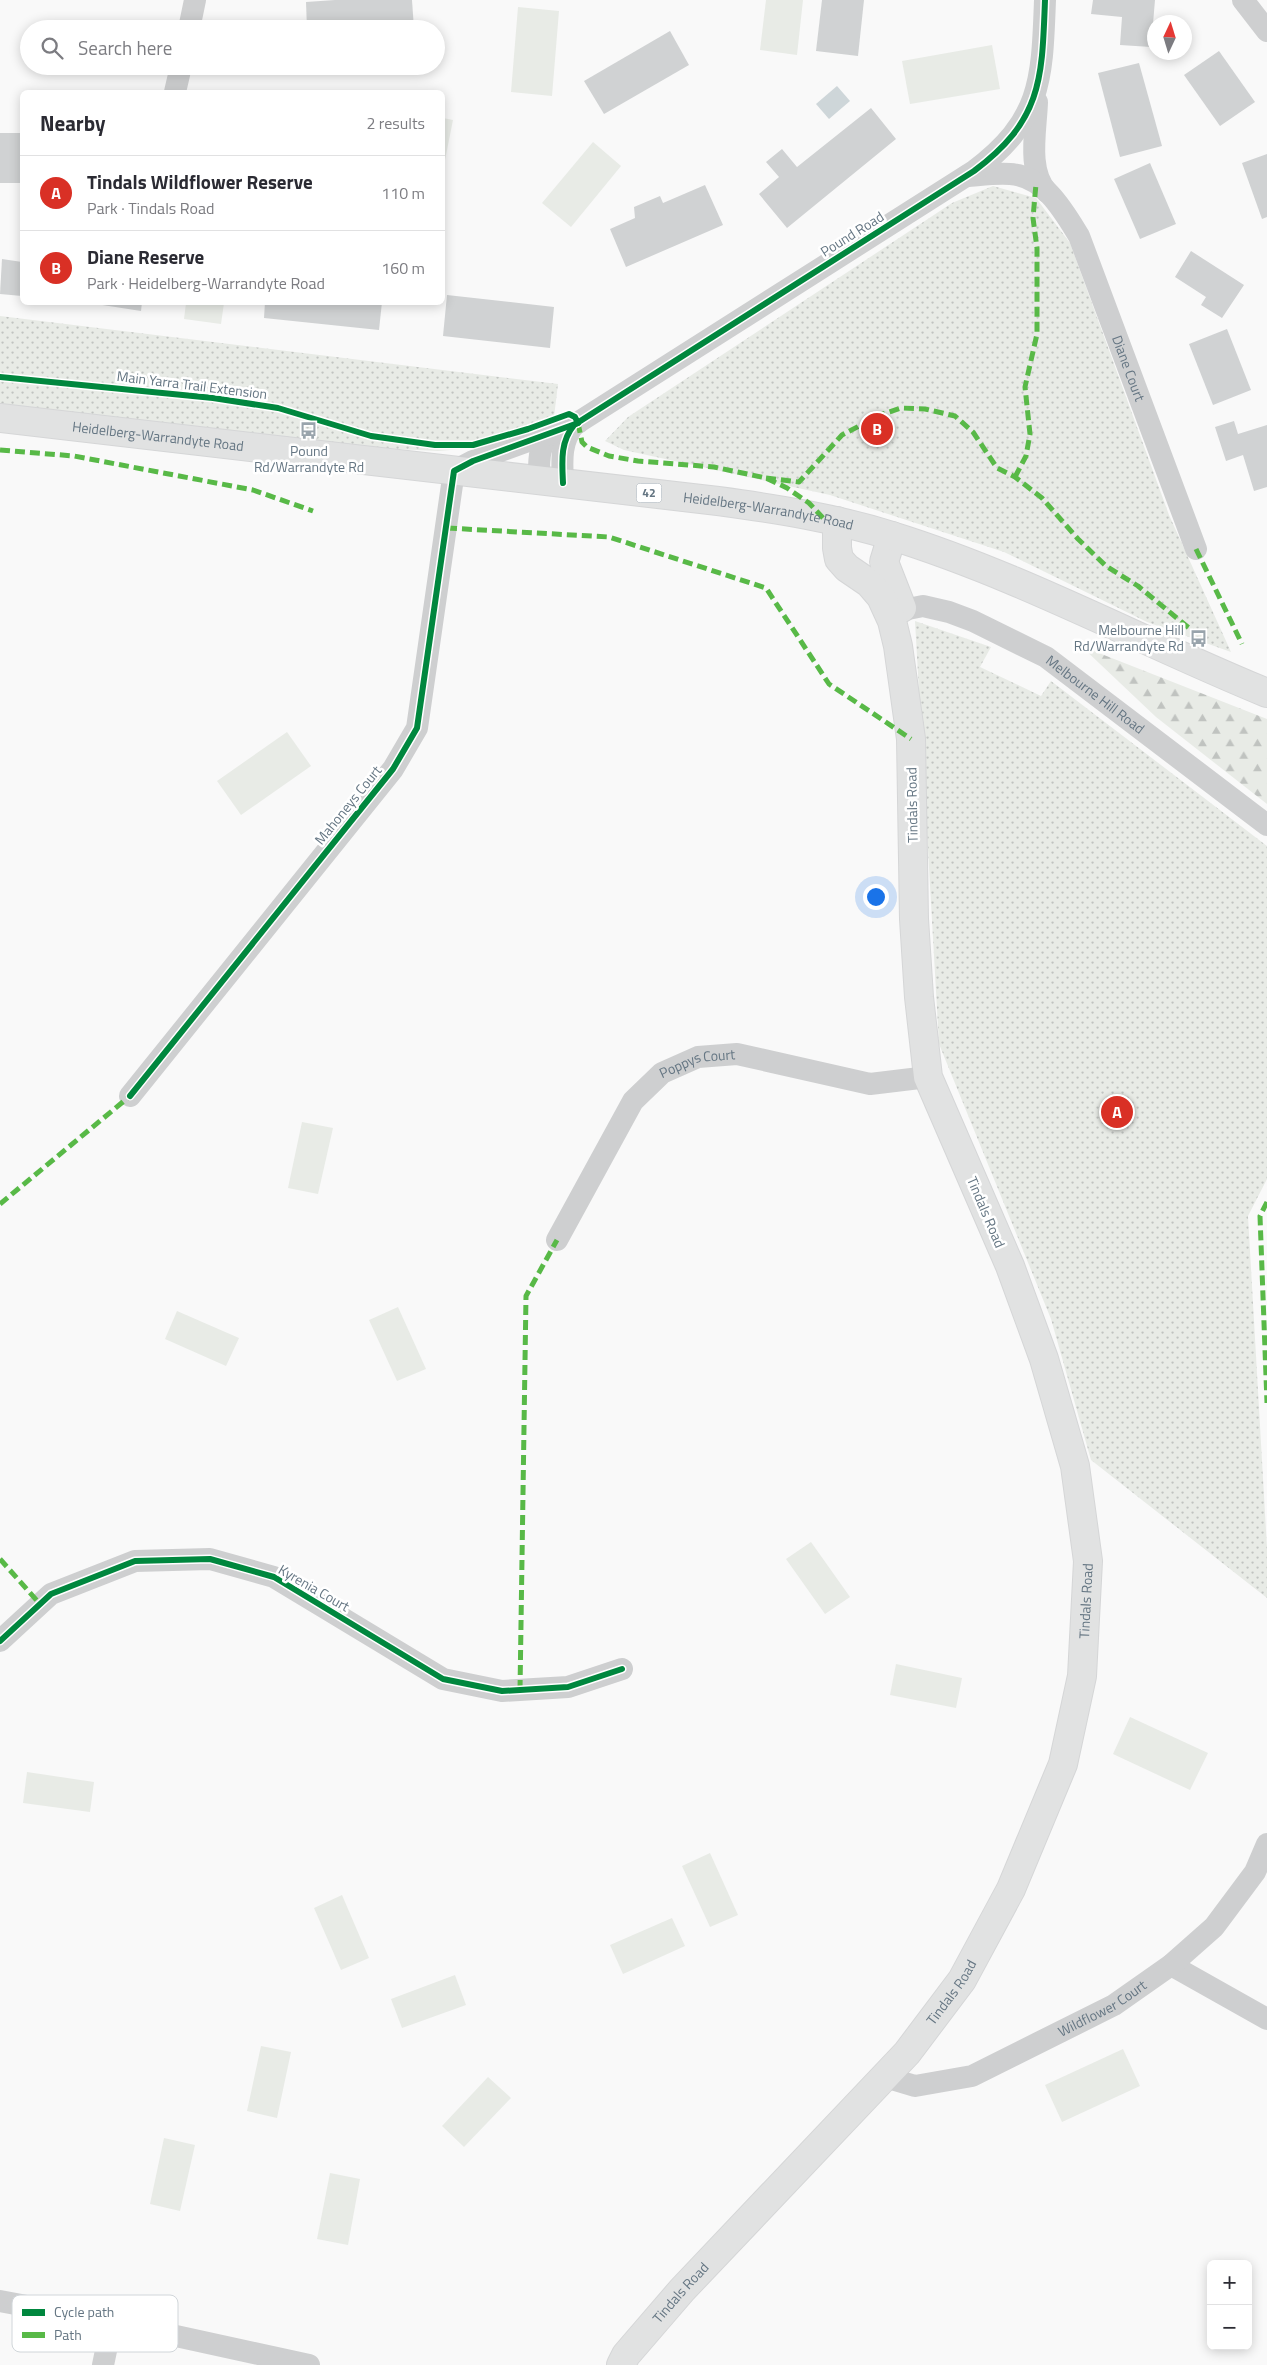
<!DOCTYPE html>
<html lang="en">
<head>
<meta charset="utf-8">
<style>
  :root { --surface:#fff; --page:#f2f2f3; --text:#2b2b33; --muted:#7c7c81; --line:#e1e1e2; --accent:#d93025 }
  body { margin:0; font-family:"Titillium Web",sans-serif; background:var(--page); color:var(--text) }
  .controls { position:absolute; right:15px; bottom:15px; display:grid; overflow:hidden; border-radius:8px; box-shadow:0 2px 12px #0003 }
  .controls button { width:45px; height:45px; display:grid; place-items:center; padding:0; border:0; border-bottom:1px solid var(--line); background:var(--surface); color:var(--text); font:25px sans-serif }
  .compass { position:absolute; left:1147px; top:15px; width:45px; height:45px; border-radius:50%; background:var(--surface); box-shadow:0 2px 12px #0003; rotate:4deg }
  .you { position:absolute; left:875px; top:896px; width:18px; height:18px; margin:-12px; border:4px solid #fff; border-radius:50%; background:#1a73e8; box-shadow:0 0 0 8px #1a73e833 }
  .badge { display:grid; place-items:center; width:32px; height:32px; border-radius:50%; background:var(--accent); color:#fff; font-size:16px; font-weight:700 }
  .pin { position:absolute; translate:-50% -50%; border:2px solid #fff; box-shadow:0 1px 5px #0006 }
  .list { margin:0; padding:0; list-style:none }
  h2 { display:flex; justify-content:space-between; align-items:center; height:65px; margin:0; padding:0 20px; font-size:21px }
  h2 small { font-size:16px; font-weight:400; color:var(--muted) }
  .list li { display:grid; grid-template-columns:32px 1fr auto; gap:15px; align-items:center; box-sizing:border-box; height:75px; padding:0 20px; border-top:1px solid var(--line) }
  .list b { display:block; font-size:19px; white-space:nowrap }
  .list p { margin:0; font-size:16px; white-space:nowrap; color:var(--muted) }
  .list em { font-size:16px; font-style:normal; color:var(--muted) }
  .icon { flex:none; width:28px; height:28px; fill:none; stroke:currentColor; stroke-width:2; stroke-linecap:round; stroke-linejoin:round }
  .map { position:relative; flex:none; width:1267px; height:2365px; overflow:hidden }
  .search { position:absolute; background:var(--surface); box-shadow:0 2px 12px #0003; left:20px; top:20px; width:425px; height:55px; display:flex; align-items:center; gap:12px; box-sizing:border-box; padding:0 18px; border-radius:28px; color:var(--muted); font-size:19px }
  .panel { position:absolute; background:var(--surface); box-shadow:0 2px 12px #0003; left:20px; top:90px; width:425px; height:215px; border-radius:8px }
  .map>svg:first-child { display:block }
</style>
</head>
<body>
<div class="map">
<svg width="1267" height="2365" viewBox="0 0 1267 2365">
  <defs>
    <pattern id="forest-firs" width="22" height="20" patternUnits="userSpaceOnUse" patternTransform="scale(1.25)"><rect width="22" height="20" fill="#e8ebe6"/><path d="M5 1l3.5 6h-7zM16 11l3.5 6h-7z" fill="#c0c3c0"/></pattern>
    <pattern id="park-dots" width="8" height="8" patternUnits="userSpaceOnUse" patternTransform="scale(1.25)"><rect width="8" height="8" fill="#e8ebe6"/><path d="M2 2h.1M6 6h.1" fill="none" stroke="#c0c3c0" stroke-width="1.8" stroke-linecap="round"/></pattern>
  </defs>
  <rect width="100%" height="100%" fill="#f9f9f9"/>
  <path fill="url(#forest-firs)" d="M1081,646L1267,719V804L1156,717Z"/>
  <g fill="url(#park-dots)">
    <path d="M993,186L1036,198L1070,243L1169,515L1231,652L1147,622L1004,552L830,495L624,450L605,441L628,417L952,203Z"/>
    <path d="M0,316L558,384L554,417L507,438L463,449L438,451L335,446L0,405Z"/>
    <path d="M915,621L991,647L980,667L1041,696L1051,681L1267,846V1179L1248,1216L1267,1548V1598L1091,1460L1051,1319L939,1044Z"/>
  </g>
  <g fill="#e8ebe6">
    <path d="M766,0H803L797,55L760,50Z"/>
    <path d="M518,7L559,11L552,96L511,92Z"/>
    <path d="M992,45L1000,89L910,104L902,61Z"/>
    <path d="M443,118L453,120L443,170L442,118Z"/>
    <path d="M593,142L621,166L571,227L542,203Z"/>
    <path d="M186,303H224L221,324L184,319Z"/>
    <path d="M287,732L311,766L241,815L217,781Z"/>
    <path d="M302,1122L333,1128L318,1194L288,1188Z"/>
    <path d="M398,1307L426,1369L397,1381L369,1320Z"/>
    <path d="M177,1311L239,1338L226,1366L165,1339Z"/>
    <path d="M811,1542L850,1597L825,1614L786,1559Z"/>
    <path d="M896,1664L962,1678L956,1708L890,1695Z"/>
    <path d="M1130,1717L1208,1753L1190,1790L1113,1754Z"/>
    <path d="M27,1772L94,1782L90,1812L23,1803Z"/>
    <path d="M710,1853L738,1915L710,1927L682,1866Z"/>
    <path d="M342,1895L369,1958L341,1970L314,1908Z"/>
    <path d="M672,1918L685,1946L623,1974L610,1945Z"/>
    <path d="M455,1975L466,2005L402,2028L391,1999Z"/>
    <path d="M261,2046L291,2052L277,2118L247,2111Z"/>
    <path d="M1123,2049L1140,2086L1062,2122L1045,2085Z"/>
    <path d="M488,2077L511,2098L464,2147L442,2126Z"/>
    <path d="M164,2138L195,2145L180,2211L150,2204Z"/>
    <path d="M330,2173L360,2179L348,2245L317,2239Z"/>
  </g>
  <path fill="#ced6d9" d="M837,86L850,101L829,119L816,104Z"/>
  <g fill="#d0d2d3">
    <path d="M335,0H412L414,29H307L306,2Z"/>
    <path d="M822,0H864L858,56L816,51Z"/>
    <path d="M1093,0H1155L1151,47L1120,45L1122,17L1091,14Z"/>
    <path d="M670,31L689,65L604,114L584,81Z"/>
    <path d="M1219,51L1255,102L1220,126L1184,75Z"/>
    <path d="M1139,63L1162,146L1120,157L1098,73Z"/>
    <path d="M871,108L896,139L787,228L759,194L779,177L766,162L782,149L797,167Z"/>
    <rect x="0" y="133" width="22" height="50"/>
    <path d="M1267,154V217L1262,219L1242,163Z"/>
    <path d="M1150,163L1176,224L1140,239L1114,179Z"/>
    <path d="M705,185L723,225L626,267L610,229L635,218L634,207L660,196L663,203Z"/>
    <path d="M1191,251L1244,285L1222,318L1201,305L1206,297L1175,277Z"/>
    <path d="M2,259L22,262V296L0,294Z"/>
    <path d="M447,295L554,307L550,348L443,336Z"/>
    <path d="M83,302H142L141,311Z"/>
    <path d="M265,302H382L379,330L264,318Z"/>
    <path d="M1227,329L1251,390L1213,405L1189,344Z"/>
    <path d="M1234,421L1238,434L1267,425V487L1254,491L1243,455L1226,461L1215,427Z"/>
  </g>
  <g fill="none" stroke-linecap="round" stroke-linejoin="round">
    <defs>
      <g id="secondary">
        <path d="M892,536L884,562L902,608"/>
        <path id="s5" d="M621,2365L626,2355L682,2290L907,2053L962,1980L1011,1889L1063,1764L1082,1676L1088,1561L1075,1466L1044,1359L1010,1266L928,1077L919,997L914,919L911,739L898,646L892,621L881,597L869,583L847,568L839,559L837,548V521"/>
      </g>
      <g id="primary">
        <path id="s6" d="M0,418L718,501C777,509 835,518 892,536C1021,576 1142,642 1267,693"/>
      </g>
    </defs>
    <use href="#secondary" stroke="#d5d6d7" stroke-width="30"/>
    <use href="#primary" stroke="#d5d6d7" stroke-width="30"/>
    <g stroke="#cecfd0" stroke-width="22">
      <path d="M1243,0L1267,31"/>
      <path d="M189,29L195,0"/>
      <path d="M175,92L181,66"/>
      <path d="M1037,102C1036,131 1027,170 1047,192"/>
      <path id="s1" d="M967,176C981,175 996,173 1010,174C1044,176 1063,210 1079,236L1196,549"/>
      <path d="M539,480C539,463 537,441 555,432"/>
      <path d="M563,483C562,462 560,442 574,425L974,171C1042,120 1042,80 1045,0"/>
      <path id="s2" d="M903,610L923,606L949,612L973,621L1046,657L1267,825"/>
      <path d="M130,1096L393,769L417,728L454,471L473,461L578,423"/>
      <path id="s3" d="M557,1240L633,1101L662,1073L698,1057L737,1054L870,1084L928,1077"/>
      <path d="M0,1641L51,1594L135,1561L210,1559L274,1577L443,1679L502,1691L568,1687L622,1669"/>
      <path d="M1171,1965L1267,2019"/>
      <path id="s4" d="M885,2077L915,2086L972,2076L1114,2005L1171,1965L1214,1927L1255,1872L1267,1844"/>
      <path d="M0,2301L112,2322L309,2365"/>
      <path d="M103,2365L112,2322"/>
    </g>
    <use href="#secondary" stroke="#e1e2e2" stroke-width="28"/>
    <use href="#primary" stroke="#e1e2e2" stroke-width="28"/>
    <g stroke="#58b947" stroke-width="5" stroke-dasharray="10 5" stroke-linecap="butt">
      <path d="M578,423L582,442L587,447L609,456L638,461L714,467L766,478L787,488L809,503L823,518"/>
      <path d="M0,450L74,456L253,490L313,511"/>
      <path d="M1015,477L1026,456L1030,434L1025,387L1037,334V248L1033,218L1036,184"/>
      <path d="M766,478L799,482L842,435L880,415L901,408L925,409L955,416L973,432L997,468L1015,477L1042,498L1078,539L1106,566L1138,586L1195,633"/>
      <path d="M447,528L609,537L766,588L829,684L911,739"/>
      <path d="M1196,549L1242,644"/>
      <path d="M1267,1202L1260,1216L1267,1403"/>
      <path d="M0,1204L130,1096"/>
      <path d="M0,1559L39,1603"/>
      <path d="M520,1690L526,1296L557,1240"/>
    </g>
    <defs>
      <g id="cycleway">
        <path d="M0,377L213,398L278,408L371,436L435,445H473L528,429L569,414L575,417L578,423"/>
        <path d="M563,483C562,462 560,442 574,425L974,171C1042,120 1042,80 1045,0"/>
        <path d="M130,1096L393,769L417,728L454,471L473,461L578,423"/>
        <path d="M0,1641L51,1594L135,1561L210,1559L274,1577L443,1679L502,1691L568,1687L622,1669"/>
      </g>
    </defs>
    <use href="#cycleway" stroke="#fff" stroke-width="9"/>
    <use href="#cycleway" stroke="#00873e" stroke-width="6"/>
  </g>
  <defs>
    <symbol id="bus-bare" viewBox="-9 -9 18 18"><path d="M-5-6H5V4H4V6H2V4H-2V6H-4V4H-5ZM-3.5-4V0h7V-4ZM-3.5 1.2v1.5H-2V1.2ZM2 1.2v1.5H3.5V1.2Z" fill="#99a4ac" stroke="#fff" stroke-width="2.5" paint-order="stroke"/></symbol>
  </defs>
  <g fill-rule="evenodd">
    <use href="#bus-bare" x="296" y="418" width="25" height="25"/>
    <use href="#bus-bare" x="1186" y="626" width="25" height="25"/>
  </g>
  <g text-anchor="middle" stroke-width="5" stroke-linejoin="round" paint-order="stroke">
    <rect fill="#fff" stroke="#939fa8" stroke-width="1" x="636.5" y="483.5" width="25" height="19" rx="4"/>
    <g font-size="12" font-weight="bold" fill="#657683">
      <text x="649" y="497">42</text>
    </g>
    <g font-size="14" fill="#657683" stroke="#fff">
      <text transform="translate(852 234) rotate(-32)" y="5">Pound Road</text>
      <text dy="5" stroke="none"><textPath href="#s1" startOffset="281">Diane Court</textPath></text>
      <text transform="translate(192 385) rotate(7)" y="5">Main Yarra Trail Extension</text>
      <text dy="5" stroke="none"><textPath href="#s6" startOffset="159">Heidelberg-Warrandyte Road</textPath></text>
      <text dy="5" stroke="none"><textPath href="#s6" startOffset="774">Heidelberg-Warrandyte Road</textPath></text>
      <text dy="5" stroke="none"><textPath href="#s2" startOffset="216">Melbourne Hill Road</textPath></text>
      <text transform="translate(348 805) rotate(-51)" y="5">Mahoneys Court</text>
      <text transform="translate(912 805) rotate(-91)" y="5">Tindals Road</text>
      <text dy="5" stroke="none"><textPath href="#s3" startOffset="236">Poppys Court</textPath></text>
      <text transform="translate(986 1212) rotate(67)" y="5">Tindals Road</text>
      <text transform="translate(314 1588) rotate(30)" y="5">Kyrenia Court</text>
      <text dy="5" stroke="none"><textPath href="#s5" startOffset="919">Tindals Road</textPath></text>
      <text dy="5" stroke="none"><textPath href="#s5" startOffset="499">Tindals Road</textPath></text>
      <text dy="5" stroke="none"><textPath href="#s4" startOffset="236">Wildflower Court</textPath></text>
      <text dy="5" stroke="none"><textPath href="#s5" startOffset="94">Tindals Road</textPath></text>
    </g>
    <g font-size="14" fill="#657683" stroke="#fff">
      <text x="309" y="456">Pound<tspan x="309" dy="16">Rd/Warrandyte Rd</tspan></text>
      <text x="1184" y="635" text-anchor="end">Melbourne Hill<tspan x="1184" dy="16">Rd/Warrandyte Rd</tspan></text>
    </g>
  </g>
  <rect x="12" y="2295" width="166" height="57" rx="8" fill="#fff" stroke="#d1d6da" stroke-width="1"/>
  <rect x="22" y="2309" width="23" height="7" fill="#00873e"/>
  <rect x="22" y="2332" width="23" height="6" fill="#58b947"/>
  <g font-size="14" fill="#657683">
    <text x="54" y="2317">Cycle path</text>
    <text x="54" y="2340">Path</text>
  </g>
</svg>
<div class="controls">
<button>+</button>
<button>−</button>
</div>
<svg class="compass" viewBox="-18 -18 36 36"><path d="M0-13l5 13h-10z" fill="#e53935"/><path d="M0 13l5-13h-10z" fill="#7c7c81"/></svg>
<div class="you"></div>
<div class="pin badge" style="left:1117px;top:1112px">A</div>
<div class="pin badge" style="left:877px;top:429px">B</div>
<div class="search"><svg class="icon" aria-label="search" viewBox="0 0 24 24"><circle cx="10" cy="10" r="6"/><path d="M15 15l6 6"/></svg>Search here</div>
<section class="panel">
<h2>Nearby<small>2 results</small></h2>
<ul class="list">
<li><span class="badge">A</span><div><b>Tindals Wildflower Reserve</b><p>Park · Tindals Road</p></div><em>110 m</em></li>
<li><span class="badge">B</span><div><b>Diane Reserve</b><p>Park · Heidelberg-Warrandyte Road</p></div><em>160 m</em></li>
</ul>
</section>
</div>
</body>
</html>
